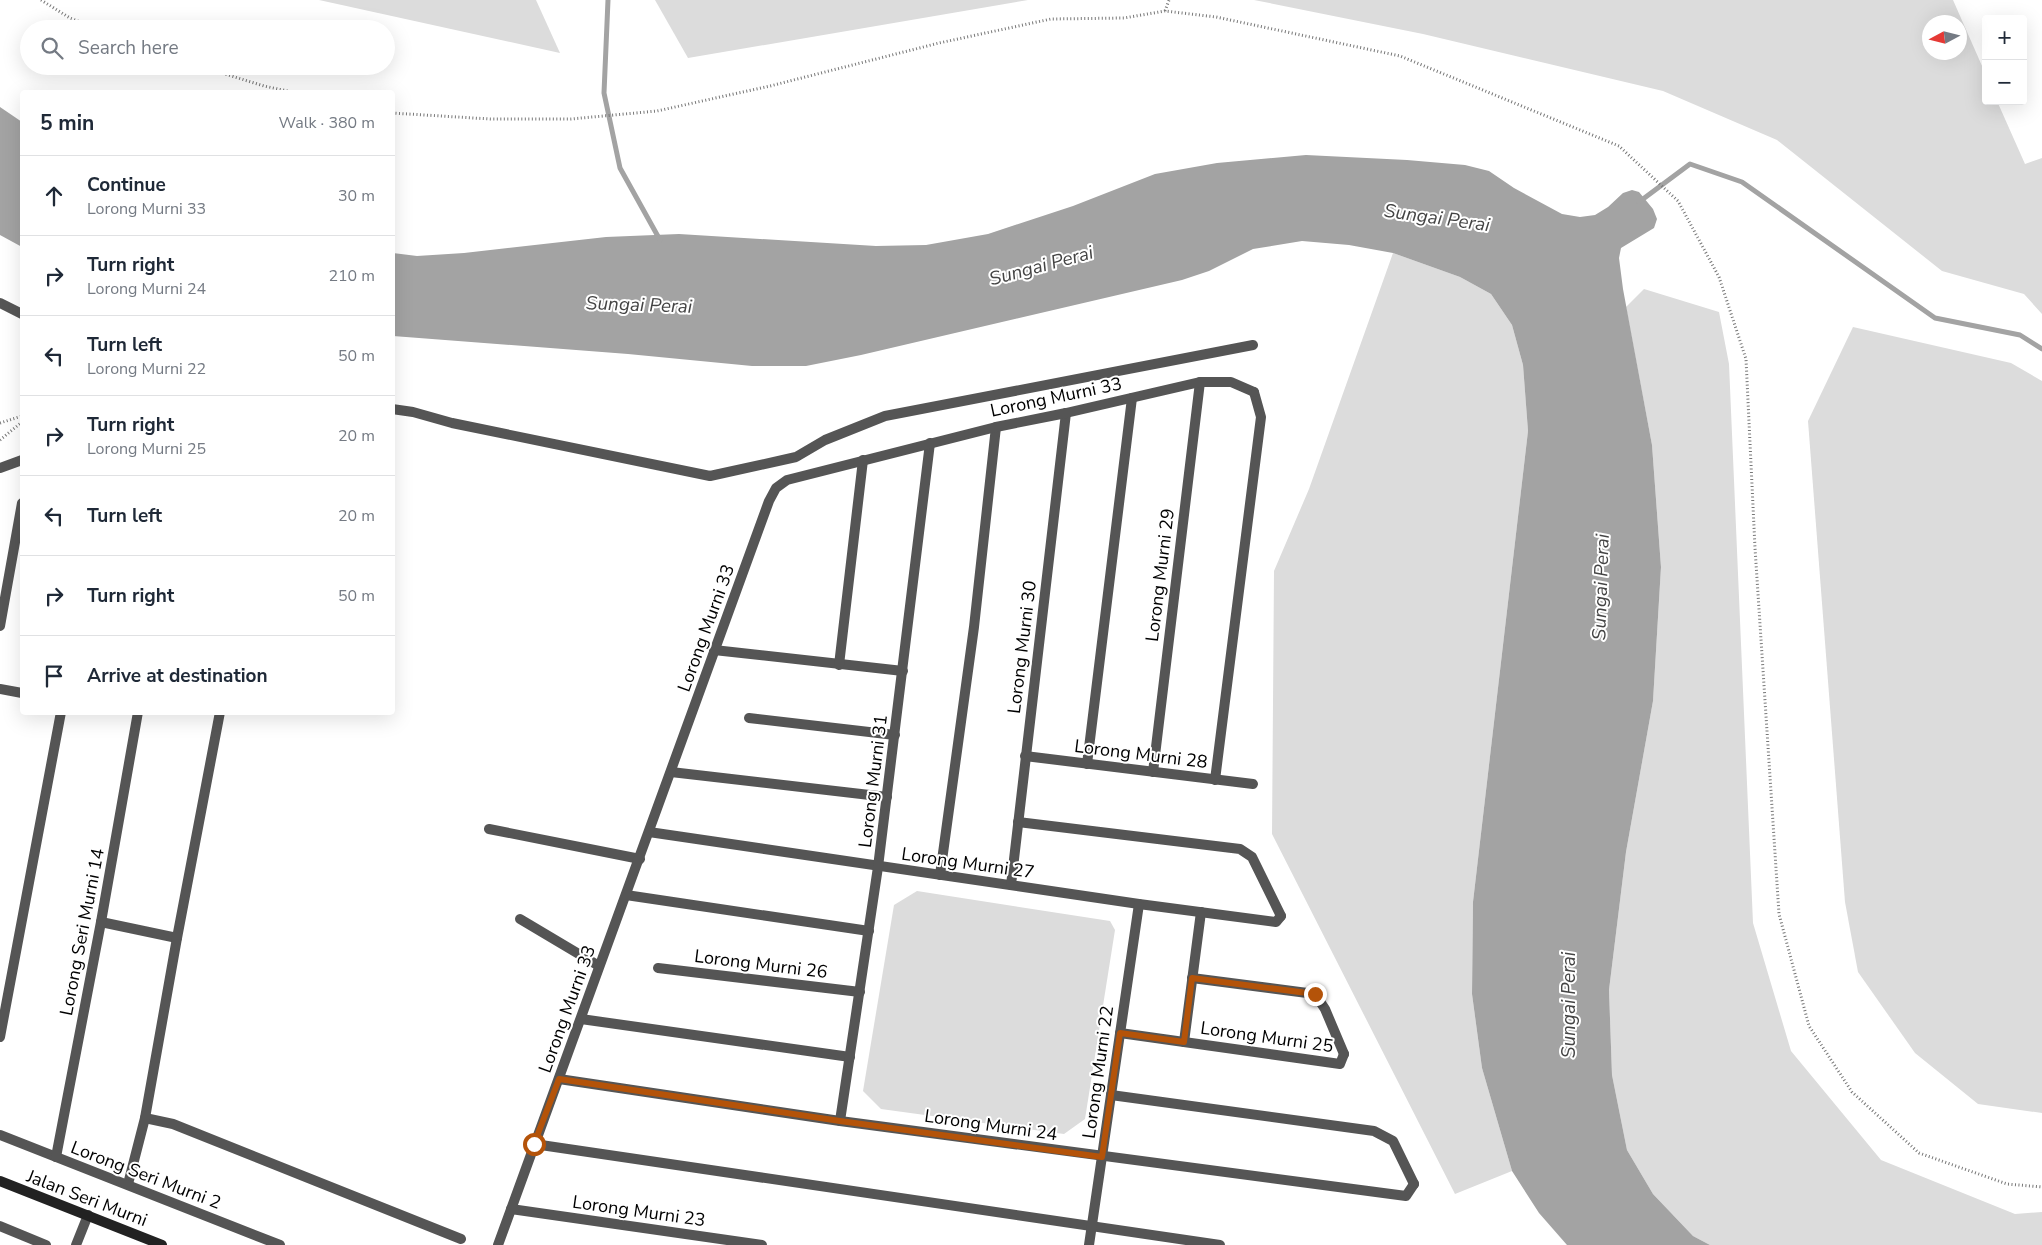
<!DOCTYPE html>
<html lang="en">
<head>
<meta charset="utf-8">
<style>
  :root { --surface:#fff; --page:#f2f2f3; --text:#1f2937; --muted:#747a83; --line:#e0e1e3 }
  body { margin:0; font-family:"Nunito Sans",sans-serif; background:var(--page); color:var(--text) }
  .controls { position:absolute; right:15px; top:15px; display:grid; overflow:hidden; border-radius:5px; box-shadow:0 5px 20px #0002 }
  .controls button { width:45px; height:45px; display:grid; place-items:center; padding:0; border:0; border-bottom:1px solid var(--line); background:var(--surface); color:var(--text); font:25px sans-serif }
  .compass { position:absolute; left:1922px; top:15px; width:45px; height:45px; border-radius:50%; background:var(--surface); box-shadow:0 5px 20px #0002; rotate:263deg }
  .stop { position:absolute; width:15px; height:15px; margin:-11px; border:4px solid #b45309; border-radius:50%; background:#fff }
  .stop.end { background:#b45309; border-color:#fff; box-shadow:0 1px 5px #0008 }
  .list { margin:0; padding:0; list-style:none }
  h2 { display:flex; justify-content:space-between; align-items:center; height:65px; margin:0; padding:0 20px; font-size:21px }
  h2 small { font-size:16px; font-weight:400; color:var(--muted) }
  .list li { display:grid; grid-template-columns:32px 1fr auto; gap:15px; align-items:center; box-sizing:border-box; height:80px; padding:0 20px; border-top:1px solid var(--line) }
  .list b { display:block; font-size:19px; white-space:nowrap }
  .list p { margin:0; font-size:16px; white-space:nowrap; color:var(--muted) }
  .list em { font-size:16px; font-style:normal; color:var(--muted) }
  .icon { flex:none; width:28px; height:28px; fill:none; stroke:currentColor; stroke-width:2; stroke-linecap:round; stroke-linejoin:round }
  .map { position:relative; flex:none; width:2042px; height:1245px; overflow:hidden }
  .search { position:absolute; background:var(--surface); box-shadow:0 5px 20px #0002; left:20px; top:20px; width:375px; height:55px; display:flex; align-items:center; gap:12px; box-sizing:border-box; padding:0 18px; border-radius:28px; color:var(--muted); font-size:19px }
  .panel { position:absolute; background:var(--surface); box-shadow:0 5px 20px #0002; left:20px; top:90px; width:375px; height:625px; border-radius:5px }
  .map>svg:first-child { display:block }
</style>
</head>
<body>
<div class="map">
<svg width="2042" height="1245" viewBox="0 0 2042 1245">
  <rect width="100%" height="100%" fill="#fff"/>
  <g fill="#dcdcdc" fill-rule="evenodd">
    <path d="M320,0H536L560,53L319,0Z"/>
    <path d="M655,0H1028L688,58Z"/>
    <path d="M1254,0H1953L1986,75V101H1997L2025,164L2042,158V314L2024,294L1942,271L1777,140L1663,91L1423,34ZM1930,22H1960V52H1930Z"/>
    <path d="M1393,253L1460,277L1491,294L1512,325L1523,365L1528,431L1473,902L1472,994L1482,1068L1512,1171L1455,1194L1272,834L1274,571L1309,489Z"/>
    <path d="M1644,289L1719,312L1729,364L1753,923L1791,1051L1881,1160L2015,1214L2042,1212V1245H1710L1693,1236L1653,1194L1627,1150L1612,1075L1609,990L1626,852L1653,701L1661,567L1652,445L1626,307Z"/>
    <path d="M1853,327L2011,363L2042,381V1113L1978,1104L1915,1053L1858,972L1845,902L1808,421Z"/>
    <path d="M917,891L1110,921L1115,930L1085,1119L1064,1134L881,1109L863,1091L894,905Z"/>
  </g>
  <g fill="#a3a3a3">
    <path d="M0,107L22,122V247L0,235Z"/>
    <path d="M1306,155L1407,160L1465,165L1489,171L1514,188L1562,214L1580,217L1595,215L1608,207L1623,193L1632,190L1639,192L1653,209L1657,219L1654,228L1621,248L1619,258L1623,289L1652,445L1661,567L1653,701L1626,852L1609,990L1612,1075L1627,1150L1653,1194L1693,1236L1710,1245H1567L1539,1213L1512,1171L1482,1068L1472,994L1473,902L1528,431L1523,365L1512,325L1491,294L1460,277L1393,253L1349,245L1302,241L1253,249L1209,271L1182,280L861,355L806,366H752L628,354L393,336V253L417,256L464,253L606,237L679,234L876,246L926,245L988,234L1073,206L1155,174L1217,163Z"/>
  </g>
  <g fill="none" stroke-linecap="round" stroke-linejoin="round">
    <g stroke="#a3a3a3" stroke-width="5">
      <path d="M608,0L604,93L620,168L660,240"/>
      <path d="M1639,202L1690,164L1742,182L1935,318L2020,335L2042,349"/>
    </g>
    <g stroke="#777" stroke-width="3" stroke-dasharray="1 2.5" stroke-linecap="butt">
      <path d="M41,0L70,18L99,29"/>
      <path d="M1165,11L1169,0"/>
      <path d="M199,66L264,86L292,92"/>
      <path d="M392,113L490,119H571L657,111L770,86L939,43L1051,19L1124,18L1165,11L1216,17L1400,56L1619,146L1678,201L1719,277L1746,359L1755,548L1779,914L1809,1026L1852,1092L1919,1153L2007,1184L2042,1187"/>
      <path d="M0,423L22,416"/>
      <path d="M0,440L22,422"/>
    </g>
    <g stroke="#555" stroke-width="10">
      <path d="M714,650L903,671"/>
      <path d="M839,665L863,460"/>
      <path d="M0,689L22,693"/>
      <path d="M1087,764L1132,398"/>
      <path d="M671,772L887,797"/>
      <path d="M1215,780L1261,417L1254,392"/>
      <path d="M1018,822L1240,849L1252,857L1281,916"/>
      <path d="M489,829L640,859"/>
      <path d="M940,875L974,627L996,427"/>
      <path d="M626,895L869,931"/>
      <path d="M520,919L599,966"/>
      <path d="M101,922L177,938"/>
      <path d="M1192,978L1315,994L1325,1009L1344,1054"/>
      <path d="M581,1019L850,1057"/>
      <path d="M0,1037L61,712"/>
      <path d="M1184,1042L1201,912"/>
      <path d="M1111,1095L1374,1131L1393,1141L1414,1184"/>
      <path d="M145,1118L173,1124L461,1239"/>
      <path d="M534,1144L1220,1245"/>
      <path d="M128,1184L145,1118L177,938L220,712"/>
    </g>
    <g stroke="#555" stroke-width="10">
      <path d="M0,303L22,314"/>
      <path d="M392,409L413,412L452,423L710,476L796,457L825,440L885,416L1253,345"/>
      <path d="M0,468L22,460"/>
      <path d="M0,626L22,503"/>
      <path d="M749,718L895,735"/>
      <path d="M1025,756L1253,784"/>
      <path d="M1153,772L1200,382"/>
      <path d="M649,832L1139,904L1276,922L1281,916"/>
      <path d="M1011,885L1066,413"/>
      <path d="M658,968L860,992"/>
      <path d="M1120,1033L1340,1064L1344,1054"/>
      <path d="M559,1079L840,1121L1406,1196L1414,1184"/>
      <path d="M840,1121L878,867L930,443"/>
      <path d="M0,1135L280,1245"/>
      <path d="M56,1157L101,922L138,712"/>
      <path d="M511,1209L762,1245"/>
      <path d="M0,1226L46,1245"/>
      <path d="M76,1245L88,1215"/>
      <path d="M498,1245L769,501L776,488L787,480L996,427L1066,413L1200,382H1231L1254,392"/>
      <path d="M1089,1245L1139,904"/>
    </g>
    <path stroke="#222" stroke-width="10" d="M0,1181L162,1245"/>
  </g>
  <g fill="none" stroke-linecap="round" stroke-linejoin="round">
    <path stroke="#b45309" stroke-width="6" d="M534,1144L559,1079L840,1121L1102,1157L1120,1033L1184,1042L1192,978L1315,994"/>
  </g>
  <g text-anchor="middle" stroke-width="4" stroke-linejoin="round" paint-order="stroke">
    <g font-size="18" fill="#000" stroke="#fff">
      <text transform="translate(1056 397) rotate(-12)" y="6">Lorong Murni 33</text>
      <text transform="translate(1160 575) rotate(-83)" y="6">Lorong Murni 29</text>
      <text transform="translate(706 628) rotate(-70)" y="6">Lorong Murni 33</text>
      <text transform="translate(1022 647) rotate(-83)" y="6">Lorong Murni 30</text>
      <text transform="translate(1141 754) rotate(7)" y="6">Lorong Murni 28</text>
      <text transform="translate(873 781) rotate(-83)" y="6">Lorong Murni 31</text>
      <text transform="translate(968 863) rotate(8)" y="6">Lorong Murni 27</text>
      <text transform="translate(82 932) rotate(-79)" y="6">Lorong Seri Murni 14</text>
      <text transform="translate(761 964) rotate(7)" y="6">Lorong Murni 26</text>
      <text transform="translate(567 1009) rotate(-70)" y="6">Lorong Murni 33</text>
      <text transform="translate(1267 1037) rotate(8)" y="6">Lorong Murni 25</text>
      <text transform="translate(1098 1072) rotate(-82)" y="6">Lorong Murni 22</text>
      <text transform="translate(991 1125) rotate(8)" y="6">Lorong Murni 24</text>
      <text transform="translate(146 1175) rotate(21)" y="6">Lorong Seri Murni 2</text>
      <text transform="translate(87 1198) rotate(21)" y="6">Jalan Seri Murni</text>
      <text transform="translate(639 1211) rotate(8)" y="6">Lorong Murni 23</text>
    </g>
    <g font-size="19" font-style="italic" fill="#444" stroke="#fff">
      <text transform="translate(1437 217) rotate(8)" y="7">Sungai Perai</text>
      <text transform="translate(1041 265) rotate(-15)" y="7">Sungai Perai</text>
      <text transform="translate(639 304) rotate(2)" y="7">Sungai Perai</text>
      <text transform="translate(1600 587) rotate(-88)" y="7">Sungai Perai</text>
      <text transform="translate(1568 1005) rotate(-90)" y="7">Sungai Perai</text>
    </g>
  </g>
</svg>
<div class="controls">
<button>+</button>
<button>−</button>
</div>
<svg class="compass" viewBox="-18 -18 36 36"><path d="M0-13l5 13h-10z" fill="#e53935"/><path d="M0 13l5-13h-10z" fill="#747a83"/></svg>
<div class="stop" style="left:534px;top:1144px"></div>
<div class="stop end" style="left:1315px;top:994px"></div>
<div class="search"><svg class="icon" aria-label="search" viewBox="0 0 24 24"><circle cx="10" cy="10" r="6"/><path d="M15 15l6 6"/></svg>Search here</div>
<section class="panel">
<h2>5 min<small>Walk · 380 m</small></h2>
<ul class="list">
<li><svg class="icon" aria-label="ahead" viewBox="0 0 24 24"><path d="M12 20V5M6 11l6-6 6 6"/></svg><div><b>Continue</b><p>Lorong Murni 33</p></div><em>30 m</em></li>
<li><svg class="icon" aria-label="right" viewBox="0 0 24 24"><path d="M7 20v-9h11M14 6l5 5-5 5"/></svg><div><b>Turn right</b><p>Lorong Murni 24</p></div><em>210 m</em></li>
<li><svg class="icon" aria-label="left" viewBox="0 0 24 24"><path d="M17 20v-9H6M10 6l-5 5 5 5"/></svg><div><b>Turn left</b><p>Lorong Murni 22</p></div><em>50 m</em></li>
<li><svg class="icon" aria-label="right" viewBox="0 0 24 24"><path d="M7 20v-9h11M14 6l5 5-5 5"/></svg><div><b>Turn right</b><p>Lorong Murni 25</p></div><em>20 m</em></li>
<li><svg class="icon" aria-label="left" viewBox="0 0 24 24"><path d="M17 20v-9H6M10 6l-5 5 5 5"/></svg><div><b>Turn left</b></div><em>20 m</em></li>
<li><svg class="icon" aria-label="right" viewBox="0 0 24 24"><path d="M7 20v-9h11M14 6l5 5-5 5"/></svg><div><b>Turn right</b></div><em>50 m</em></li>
<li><svg class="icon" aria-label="arrive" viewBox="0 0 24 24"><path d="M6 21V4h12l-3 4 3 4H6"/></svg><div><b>Arrive at destination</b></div></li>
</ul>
</section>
</div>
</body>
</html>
